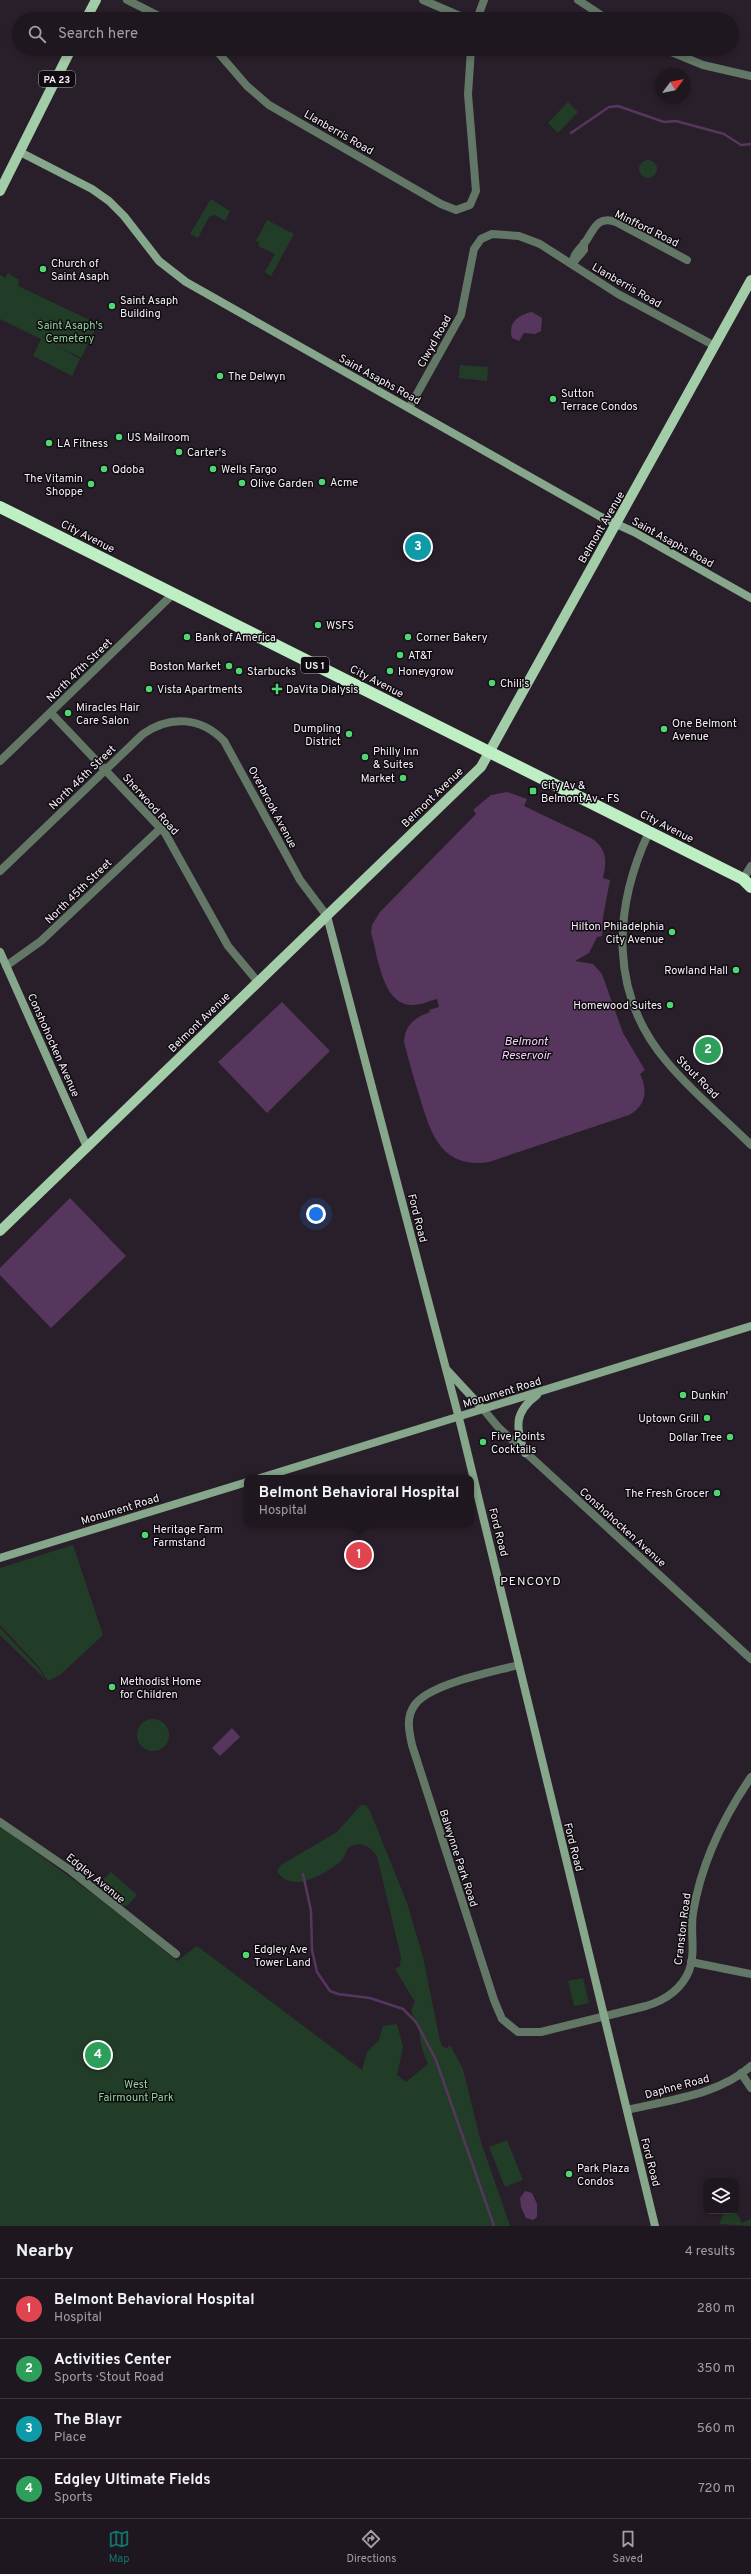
<!DOCTYPE html>
<html lang="en">
<head>
<meta charset="utf-8">
<style>
  :root { --surface:#1f1720; --page:#2c242d; --text:#f1f3f6; --muted:#a19fa5; --line:#3c363e; --accent:#0f766e }
  body { margin:0; font-family:Overpass,sans-serif; background:var(--page); color:var(--text) }
  .controls { position:absolute; right:12px; bottom:12px; display:grid; overflow:hidden; border-radius:8px; box-shadow:0 2px 6px #0003 }
  .controls button { width:36px; height:36px; display:grid; place-items:center; padding:0; border:0; border-bottom:1px solid var(--line); background:var(--surface); color:var(--text); font:20px sans-serif }
  .compass { position:absolute; left:655px; top:68px; width:36px; height:36px; border-radius:50%; background:var(--surface); box-shadow:0 2px 6px #0003; rotate:58deg }
  .you { position:absolute; left:316px; top:1214px; width:14px; height:14px; margin:-10px; border:3px solid #fff; border-radius:50%; background:#1a73e8; box-shadow:0 0 0 6px #1a73e833 }
  .badge { display:grid; place-items:center; width:26px; height:26px; border-radius:50%; background:var(--accent); color:#fff; font-size:13px; font-weight:700 }
  .pin { position:absolute; translate:-50% -50%; border:2px solid #fff; box-shadow:0 1px 4px #0006 }
  .popup { position:absolute; left:244px; top:1475px; width:230px; height:52px; box-sizing:border-box; display:grid; place-content:center; border-radius:8px; background:var(--surface); filter:drop-shadow(0 1px 3px #0005); font-size:13px; white-space:nowrap; color:var(--muted) }
  .popup b { font-size:15px; color:var(--text) }
  .popup::after { content:''; position:absolute; left:50%; top:100%; margin-left:-8px; border:8px solid transparent; border-top-color:var(--surface) }
  .list { margin:0; padding:0; list-style:none }
  h2 { display:flex; justify-content:space-between; align-items:center; height:52px; margin:0; padding:0 16px; font-size:17px }
  h2 small { font-size:13px; font-weight:400; color:var(--muted) }
  .list li { display:grid; grid-template-columns:26px 1fr auto; gap:12px; align-items:center; box-sizing:border-box; height:60px; padding:0 16px; border-top:1px solid var(--line) }
  .list b { display:block; font-size:15px; white-space:nowrap }
  .list p { margin:0; font-size:13px; white-space:nowrap; color:var(--muted) }
  .list em { font-size:13px; font-style:normal; color:var(--muted) }
  .icon { flex:none; width:22px; height:22px; fill:none; stroke:currentColor; stroke-width:2; stroke-linecap:round; stroke-linejoin:round }
  .map { position:relative; flex:none; width:751px; height:2226px; overflow:hidden }
  .search { position:absolute; background:var(--surface); box-shadow:0 2px 6px #0003; left:12px; right:12px; top:12px; height:44px; display:flex; align-items:center; gap:10px; box-sizing:border-box; padding:0 14px; border-radius:22px; color:var(--muted); font-size:15px }
  .sheet { height:292px; background:var(--surface) }
  nav { display:flex; justify-content:space-around; align-items:center; box-sizing:border-box; height:56px; border-top:1px solid var(--line); background:var(--surface); font-size:11px; color:var(--muted) }
  nav a { display:grid; justify-items:center; gap:2px }
  nav .on { color:var(--accent) }
  .map>svg:first-child { display:block }
</style>
</head>
<body>
<div class="map">
<svg width="751" height="2226" viewBox="0 0 751 2226">
  <rect width="100%" height="100%" fill="#291f2a"/>
  <g fill="#223d27">
    <path d="M568,102L578,112L558,133L548,123Z"/>
    <circle cx="648" cy="169" r="9"/>
    <path d="M211,199L230,211L225,221L215,215L209,217L198,238L190,234Z"/>
    <path d="M267,220L294,234L271,276L265,272L275,254L258,246L260,243L256,241Z"/>
    <path d="M8,273L19,280L18,286L98,324L81,358L55,345L80,359L72,376L33,356L41,339L0,319V275L5,278Z"/>
    <path d="M460,365L488,367L487,381L459,378Z"/>
    <path d="M73,1545L103,1635L60,1675L48,1681L39,1667L0,1625V1568Z"/>
    <path d="M0,1628L39,1669L46,1680L0,1635Z"/>
    <circle cx="153" cy="1735" r="16"/>
    <path d="M361,1805H366L370,1811L407,1903L423,1957L440,2041L443,2047L447,2048L450,2045L463,2069L481,2142L510,2226H0V1826L97,1897L177,1961L197,1946L362,2070L367,2052L379,2040L383,2026L397,2024L403,2047L397,2075L406,2082L428,2064C422,2051 420,2041 419,2027C418,2016 406,2017 415,2002L395,1969L400,1966L401,1957L377,1856C372,1849 364,1842 354,1845C345,1847 346,1856 341,1861C325,1874 291,1895 277,1871L281,1865L337,1832Z"/>
    <path d="M111,1872L137,1895L127,1906L121,1905L98,1885Z"/>
    <path d="M583,1978L589,2003L574,2006L568,1981Z"/>
    <path d="M507,2140L523,2180L505,2187L489,2147Z"/>
    <path d="M725,2211L736,2212L742,2223L751,2219V2226L719,2224Z"/>
  </g>
  <g fill="#57365e">
    <path d="M532,312L542,318L541,331L535,334L524,333L519,341L512,338C508,322 518,315 532,312Z"/>
    <path d="M507,792L527,799L524,806L591,838C607,849 607,860 603,878L610,880L603,917L602,936L597,937L589,953L575,961L593,964L602,974L623,1033L645,1070L640,1074C648,1090 646,1106 629,1115L489,1162C442,1169 431,1135 420,1098C414,1080 409,1061 404,1042C405,1025 414,1018 430,1012L429,1010L439,1007L437,999C429,1001 421,1005 413,1005C382,1006 378,955 371,933L372,925L380,912L476,814L473,810L491,795Z"/>
    <path d="M282,1002L330,1051L267,1113L218,1062Z"/>
    <path d="M70,1198L126,1256L51,1328L0,1275V1268Z"/>
    <path d="M232,1728L240,1737L220,1756L212,1748Z"/>
    <path d="M525,2191L532,2193L537,2204V2217L533,2220L526,2218L521,2207L520,2198Z"/>
  </g>
  <g fill="none" stroke-linecap="round" stroke-linejoin="round">
    <g stroke="#57365e" stroke-width="2.5">
      <path d="M571,133L609,107L618,106L664,122L676,121L724,134L741,145L751,144"/>
      <path d="M303,1874L311,1911L312,1950L317,1972L330,1991L338,1994L370,1998L403,2009L416,2022L436,2060L494,2226"/>
    </g>
    <g stroke="#637766" stroke-width="8">
      <path d="M127,0L165,19"/>
      <path d="M423,0L467,19"/>
      <path d="M578,0L607,19"/>
      <path d="M477,19L484,0"/>
      <path d="M215,49L247,86L269,105L441,204L456,210L470,205L476,191L468,94L471,49"/>
      <path d="M664,49L703,65L751,76"/>
      <path d="M572,264C575,251 579,251 586,241C594,229 598,215 616,222L687,260"/>
      <path d="M572,264L584,250V243"/>
      <path d="M409,408L461,315L474,249L481,239L492,234L519,236L540,244L618,294L715,346"/>
      <path d="M51,713L165,833L228,946L258,982"/>
      <path d="M0,761L173,594"/>
      <path d="M649,832C613,909 609,994 667,1062C692,1092 723,1117 751,1145"/>
      <path d="M0,871L143,734C170,715 201,717 224,741L300,880L327,916"/>
      <path d="M743,879L751,866"/>
      <path d="M6,966L41,941L161,828"/>
      <path d="M483,1409L499,1428L751,1659"/>
      <path d="M518,1665C493,1672 428,1684 414,1706C406,1718 409,1731 412,1745L494,2000L502,2019L518,2032H541L646,2006C666,2000 681,1990 689,1971C696,1953 690,1932 693,1913C701,1864 723,1818 751,1777"/>
      <path d="M0,1822L70,1870L176,1954"/>
      <path d="M691,1962L751,1974"/>
      <path d="M741,2073L751,2088"/>
      <path d="M627,2110C668,2100 719,2095 751,2066"/>
    </g>
    <g stroke="#87a78c" stroke-width="8">
      <path d="M20,152L92,189L109,201L124,216L159,261L186,282L601,517L634,532L751,598"/>
      <path d="M327,916L461,1426L655,2226"/>
      <path d="M0,952L87,1147"/>
      <path d="M447,1370L483,1409"/>
      <path d="M525,1453C515,1428 514,1412 537,1395"/>
      <path d="M260,1478L751,1326"/>
      <path d="M0,1558L247,1482"/>
    </g>
    <g stroke="#a3cca9" stroke-width="10">
      <path d="M86,19L96,0"/>
      <path d="M0,191L71,49"/>
      <path d="M0,1231L481,767L751,280"/>
    </g>
    <path stroke="#bdeec4" stroke-width="12" d="M0,507L743,879L751,887"/>
  </g>
  <g fill="#51d673" stroke="#0f0b10" stroke-width="1.5">
    <circle cx="43" cy="269" r="4"/>
    <circle cx="112" cy="306" r="4"/>
    <circle cx="220" cy="376" r="4"/>
    <circle cx="553" cy="399" r="4"/>
    <circle cx="119" cy="437" r="4"/>
    <circle cx="49" cy="443" r="4"/>
    <circle cx="179" cy="452" r="4"/>
    <circle cx="104" cy="469" r="4"/>
    <circle cx="213" cy="469" r="4"/>
    <circle cx="322" cy="482" r="4"/>
    <circle cx="242" cy="483" r="4"/>
    <circle cx="91" cy="484" r="4"/>
    <circle cx="318" cy="625" r="4"/>
    <circle cx="187" cy="637" r="4"/>
    <circle cx="408" cy="637" r="4"/>
    <circle cx="400" cy="655" r="4"/>
    <circle cx="229" cy="666" r="4"/>
    <circle cx="239" cy="671" r="4"/>
    <circle cx="390" cy="671" r="4"/>
    <circle cx="492" cy="683" r="4"/>
    <circle cx="149" cy="689" r="4"/>
    <path d="M275 683h4v4h4v4h-4v4h-4v-4h-4v-4h4z"/>
    <circle cx="68" cy="713" r="4"/>
    <circle cx="664" cy="729" r="4"/>
    <circle cx="349" cy="734" r="4"/>
    <circle cx="365" cy="757" r="4"/>
    <circle cx="403" cy="778" r="4"/>
    <rect x="529" y="787" width="8" height="8" rx="2"/>
    <circle cx="672" cy="932" r="4"/>
    <circle cx="736" cy="970" r="4"/>
    <circle cx="670" cy="1005" r="4"/>
    <circle cx="683" cy="1395" r="4"/>
    <circle cx="707" cy="1418" r="4"/>
    <circle cx="730" cy="1437" r="4"/>
    <circle cx="483" cy="1442" r="4"/>
    <circle cx="717" cy="1493" r="4"/>
    <circle cx="145" cy="1535" r="4"/>
    <circle cx="112" cy="1687" r="4"/>
    <circle cx="246" cy="1955" r="4"/>
    <circle cx="569" cy="2174" r="4"/>
  </g>
  <g text-anchor="middle" stroke-width="3" stroke-linejoin="round" paint-order="stroke">
    <g fill="#0f0b10" stroke="#b0aab1" stroke-width="1">
      <rect x="39" y="71" width="36" height="16" rx="3"/>
      <rect x="301" y="657" width="28" height="16" rx="3"/>
    </g>
    <g font-size="10" font-weight="bold" fill="#f5eef6">
      <text x="57" y="83">PA 23</text>
      <text x="315" y="669">US 1</text>
    </g>
    <g font-size="11" fill="#f5eef6" stroke="#0f0b10">
      <text transform="translate(339 132) rotate(30)" y="4">Llanberris Road</text>
      <text transform="translate(647 228) rotate(26)" y="4">Minfford Road</text>
      <text transform="translate(627 285) rotate(30)" y="4">Llanberris Road</text>
      <text transform="translate(434 341) rotate(-61)" y="4">Clwyd Road</text>
      <text transform="translate(380 379) rotate(29)" y="4">Saint Asaphs Road</text>
      <text transform="translate(601 527) rotate(-60)" y="4">Belmont Avenue</text>
      <text transform="translate(88 536) rotate(27)" y="4">City Avenue</text>
      <text transform="translate(673 542) rotate(29)" y="4">Saint Asaphs Road</text>
      <text transform="translate(79 670) rotate(-44)" y="4">North 47th Street</text>
      <text transform="translate(377 681) rotate(27)" y="4">City Avenue</text>
      <text transform="translate(82 777) rotate(-44)" y="4">North 46th Street</text>
      <text transform="translate(432 797) rotate(-44)" y="4">Belmont Avenue</text>
      <text transform="translate(151 804) rotate(48)" y="4">Sherwood Road</text>
      <text transform="translate(273 807) rotate(62)" y="4">Overbrook Avenue</text>
      <text transform="translate(667 826) rotate(27)" y="4">City Avenue</text>
      <text transform="translate(78 891) rotate(-44)" y="4">North 45th Street</text>
      <text transform="translate(199 1022) rotate(-44)" y="4">Belmont Avenue</text>
      <text transform="translate(54 1045) rotate(66)" y="4">Conshohocken Avenue</text>
      <text transform="translate(698 1077) rotate(45)" y="4">Stout Road</text>
      <text transform="translate(418 1218) rotate(76)" y="4">Ford Road</text>
      <text transform="translate(502 1392) rotate(-17)" y="4">Monument Road</text>
      <text transform="translate(120 1509) rotate(-17)" y="4">Monument Road</text>
      <text transform="translate(623 1527) rotate(42)" y="4">Conshohocken Avenue</text>
      <text transform="translate(499 1532) rotate(76)" y="4">Ford Road</text>
      <text transform="translate(574 1847) rotate(76)" y="4">Ford Road</text>
      <text transform="translate(459 1858) rotate(72)" y="4">Balwynne Park Road</text>
      <text transform="translate(96 1878) rotate(39)" y="4">Edgley Avenue</text>
      <text transform="translate(682 1929) rotate(-83)" y="4">Cranston Road</text>
      <text transform="translate(677 2086) rotate(-15)" y="4">Daphne Road</text>
      <text transform="translate(651 2162) rotate(76)" y="4">Ford Road</text>
    </g>
    <g font-size="11" fill="#f5eef6" stroke="#0f0b10" text-anchor="start">
      <text x="51" y="267">Church of<tspan x="51" dy="13">Saint Asaph</tspan></text>
      <text x="120" y="304">Saint Asaph<tspan x="120" dy="13">Building</tspan></text>
      <text x="228" y="380">The Delwyn</text>
      <text x="561" y="397">Sutton<tspan x="561" dy="13">Terrace Condos</tspan></text>
      <text x="127" y="441">US Mailroom</text>
      <text x="57" y="447">LA Fitness</text>
      <text x="187" y="456">Carter's</text>
      <text x="112" y="473">Qdoba</text>
      <text x="221" y="473">Wells Fargo</text>
      <text x="83" y="482" text-anchor="end">The Vitamin<tspan x="83" dy="13">Shoppe</tspan></text>
      <text x="330" y="486">Acme</text>
      <text x="250" y="487">Olive Garden</text>
      <text x="326" y="629">WSFS</text>
      <text x="195" y="641">Bank of America</text>
      <text x="416" y="641">Corner Bakery</text>
      <text x="408" y="659">AT&amp;T</text>
      <text x="221" y="670" text-anchor="end">Boston Market</text>
      <text x="247" y="675">Starbucks</text>
      <text x="398" y="675">Honeygrow</text>
      <text x="500" y="687">Chili's</text>
      <text x="157" y="693">Vista Apartments</text>
      <text x="286" y="693">DaVita Dialysis</text>
      <text x="76" y="711">Miracles Hair<tspan x="76" dy="13">Care Salon</tspan></text>
      <text x="672" y="727">One Belmont<tspan x="672" dy="13">Avenue</tspan></text>
      <text x="341" y="732" text-anchor="end">Dumpling<tspan x="341" dy="13">District</tspan></text>
      <text x="373" y="755">Philly Inn<tspan x="373" dy="13">&amp; Suites</tspan></text>
      <text x="395" y="782" text-anchor="end">Market</text>
      <text x="541" y="789">City Av &amp;<tspan x="541" dy="13">Belmont Av - FS</tspan></text>
      <text x="664" y="930" text-anchor="end">Hilton Philadelphia<tspan x="664" dy="13">City Avenue</tspan></text>
      <text x="728" y="974" text-anchor="end">Rowland Hall</text>
      <text x="662" y="1009" text-anchor="end">Homewood Suites</text>
      <text x="691" y="1399">Dunkin'</text>
      <text x="699" y="1422" text-anchor="end">Uptown Grill</text>
      <text x="491" y="1440">Five Points<tspan x="491" dy="13">Cocktails</tspan></text>
      <text x="722" y="1441" text-anchor="end">Dollar Tree</text>
      <text x="709" y="1497" text-anchor="end">The Fresh Grocer</text>
      <text x="153" y="1533">Heritage Farm<tspan x="153" dy="13">Farmstand</tspan></text>
      <text x="120" y="1685">Methodist Home<tspan x="120" dy="13">for Children</tspan></text>
      <text x="254" y="1953">Edgley Ave<tspan x="254" dy="13">Tower Land</tspan></text>
      <text x="577" y="2172">Park Plaza<tspan x="577" dy="13">Condos</tspan></text>
    </g>
    <g font-size="11" fill="#8ed399" stroke="#0f0b10">
      <text x="70" y="329">Saint Asaph's<tspan x="70" dy="13">Cemetery</tspan></text>
      <text x="136" y="2088">West<tspan x="136" dy="13">Fairmount Park</tspan></text>
    </g>
    <g font-size="12" font-style="italic" fill="#f1d0f8" stroke="#0f0b10">
      <text x="526" y="1045">Belmont<tspan x="526" dy="14">Reservoir</tspan></text>
    </g>
    <g font-size="12" letter-spacing="1" fill="#f5eef6" stroke="#0f0b10">
      <text x="531" y="1585">PENCOYD</text>
    </g>
  </g>
</svg>
<div class="controls">
<button><svg class="icon" aria-label="layers" viewBox="0 0 24 24"><path d="M12 4l9 5-9 5-9-5zM3 14l9 5 9-5"/></svg></button>
</div>
<svg class="compass" viewBox="-18 -18 36 36"><path d="M0-13l5 13h-10z" fill="#e53935"/><path d="M0 13l5-13h-10z" fill="#a19fa5"/></svg>
<div class="you"></div>
<div class="pin badge" style="left:359px;top:1555px;background:#e0444e">1</div>
<div class="popup"><b>Belmont Behavioral Hospital</b>Hospital</div>
<div class="pin badge" style="left:708px;top:1050px;background:#2e9e5b">2</div>
<div class="pin badge" style="left:418px;top:547px;background:#0f9aa8">3</div>
<div class="pin badge" style="left:98px;top:2055px;background:#2e9e5b">4</div>
<div class="search"><svg class="icon" aria-label="search" viewBox="0 0 24 24"><circle cx="10" cy="10" r="6"/><path d="M15 15l6 6"/></svg>Search here</div>
</div>
<section class="sheet">
<h2>Nearby<small>4 results</small></h2>
<ul class="list">
<li><span class="badge" style="background:#e0444e">1</span><div><b>Belmont Behavioral Hospital</b><p>Hospital</p></div><em>280 m</em></li>
<li><span class="badge" style="background:#2e9e5b">2</span><div><b>Activities Center</b><p>Sports · Stout Road</p></div><em>350 m</em></li>
<li><span class="badge" style="background:#0f9aa8">3</span><div><b>The Blayr</b><p>Place</p></div><em>560 m</em></li>
<li><span class="badge" style="background:#2e9e5b">4</span><div><b>Edgley Ultimate Fields</b><p>Sports</p></div><em>720 m</em></li>
</ul>
</section>
<nav>
<a class="on"><svg class="icon" aria-label="map" viewBox="0 0 24 24"><path d="M3 6l6-2 6 2 6-2v14l-6 2-6-2-6 2zM9 4v14M15 6v14"/></svg>Map</a>
<a><svg class="icon" aria-label="directions" viewBox="0 0 24 24"><path d="M12 3l9 9-9 9-9-9zM9 14v-3h6M13 9l2 2-2 2"/></svg>Directions</a>
<a><svg class="icon" aria-label="saved" viewBox="0 0 24 24"><path d="M7 4h10v16l-5-4-5 4z"/></svg>Saved</a>
</nav>
</body>
</html>
